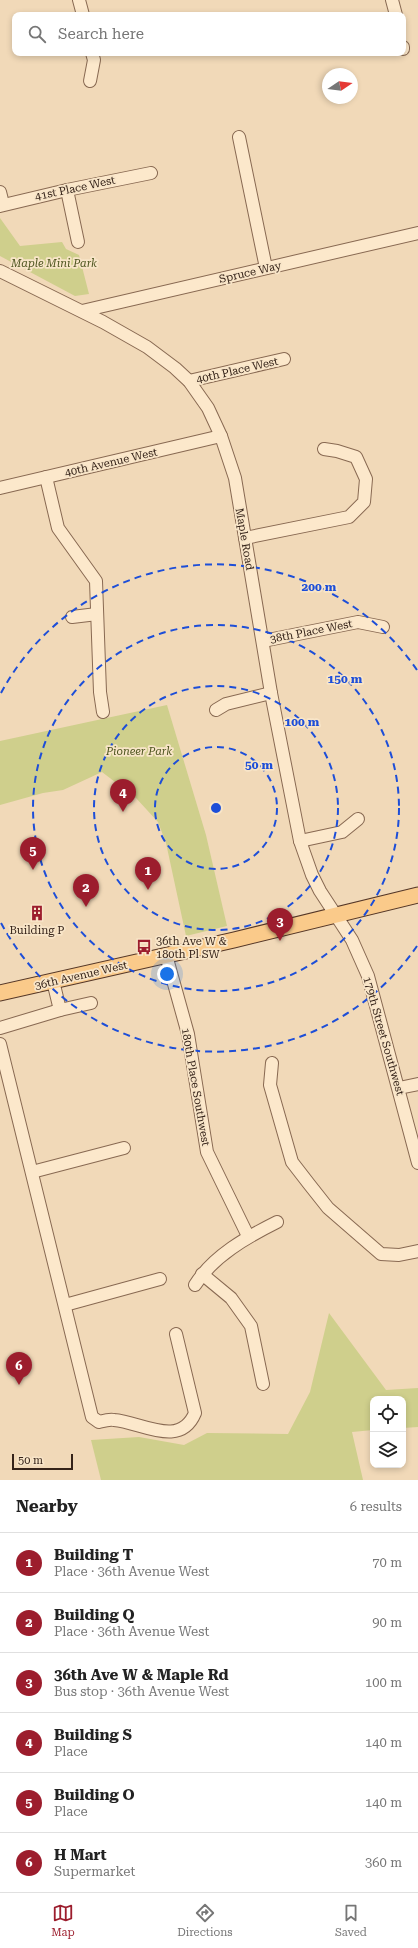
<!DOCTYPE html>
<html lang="en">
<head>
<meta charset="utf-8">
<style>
  :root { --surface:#fff; --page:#f6f6f6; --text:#222; --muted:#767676; --line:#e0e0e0; --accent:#9c1d2d }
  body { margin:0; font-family:"Roboto Serif",serif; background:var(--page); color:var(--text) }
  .controls { position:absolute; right:12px; bottom:12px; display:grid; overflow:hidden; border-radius:8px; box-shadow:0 2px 6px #0003 }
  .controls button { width:36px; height:36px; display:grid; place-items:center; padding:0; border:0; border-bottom:1px solid var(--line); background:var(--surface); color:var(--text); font:20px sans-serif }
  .compass { position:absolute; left:322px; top:68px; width:36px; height:36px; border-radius:50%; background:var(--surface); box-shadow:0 2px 6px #0003; rotate:77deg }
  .scale { position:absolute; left:12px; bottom:10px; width:61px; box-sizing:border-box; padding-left:4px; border:2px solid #352319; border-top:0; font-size:11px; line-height:14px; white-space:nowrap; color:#352319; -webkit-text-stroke:3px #f8e5c8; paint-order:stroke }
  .you { position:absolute; left:167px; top:974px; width:14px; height:14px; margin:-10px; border:3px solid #fff; border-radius:50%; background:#1a73e8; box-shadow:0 0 0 6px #1a73e833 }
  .badge { display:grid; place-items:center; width:26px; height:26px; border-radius:50%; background:var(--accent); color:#fff; font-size:13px; font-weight:700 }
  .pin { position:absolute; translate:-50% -33px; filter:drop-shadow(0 1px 2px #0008) }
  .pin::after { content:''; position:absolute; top:21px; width:14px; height:12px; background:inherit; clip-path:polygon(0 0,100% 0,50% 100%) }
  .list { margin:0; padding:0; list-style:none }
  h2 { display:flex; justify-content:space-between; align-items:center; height:52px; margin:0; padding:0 16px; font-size:17px }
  h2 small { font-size:13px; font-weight:400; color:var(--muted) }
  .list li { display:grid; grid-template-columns:26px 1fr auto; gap:12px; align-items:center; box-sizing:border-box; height:60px; padding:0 16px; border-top:1px solid var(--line) }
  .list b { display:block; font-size:15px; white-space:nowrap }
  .list p { margin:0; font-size:13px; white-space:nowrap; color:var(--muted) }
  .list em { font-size:13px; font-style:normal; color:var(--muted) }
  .icon { flex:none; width:22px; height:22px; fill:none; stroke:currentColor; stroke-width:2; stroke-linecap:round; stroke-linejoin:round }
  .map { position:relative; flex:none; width:418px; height:1480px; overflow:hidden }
  .search { position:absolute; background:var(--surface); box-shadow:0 2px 6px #0003; left:12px; right:12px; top:12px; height:44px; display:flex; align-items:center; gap:10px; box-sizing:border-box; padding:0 14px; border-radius:8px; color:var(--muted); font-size:15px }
  .sheet { height:412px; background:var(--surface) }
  nav { display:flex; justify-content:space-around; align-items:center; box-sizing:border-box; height:56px; border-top:1px solid var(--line); background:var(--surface); font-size:11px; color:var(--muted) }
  nav a { display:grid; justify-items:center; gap:2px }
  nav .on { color:var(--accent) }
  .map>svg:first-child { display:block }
</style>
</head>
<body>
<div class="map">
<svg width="418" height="1480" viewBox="0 0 418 1480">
  <rect width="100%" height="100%" fill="#f1d9b8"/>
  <g fill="#cfcf8c">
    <path d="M0,218L20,246L62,242L66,249L79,255L89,294L75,296L0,256Z"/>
    <path d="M167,705L206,835L227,926L186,936L166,843L158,822L136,798L102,772L63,790L43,793L0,805V741Z"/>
    <path d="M329,1313L386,1390L418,1388V1427L403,1428V1399H373V1430L352,1432L363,1480H101L91,1440L139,1437L184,1445L207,1433L288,1434L310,1392Z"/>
  </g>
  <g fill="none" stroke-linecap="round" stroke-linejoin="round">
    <defs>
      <g id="minor">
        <path d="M79,0L83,15"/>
        <path d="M392,0L396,15"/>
        <path d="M403,47V49"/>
        <path d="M90,81L94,60L92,53"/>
        <path d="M239,137L266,268"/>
        <path d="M67,190L78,242"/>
        <path d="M0,192L3,204"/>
        <path d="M0,206L67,190L151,173"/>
        <path d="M0,271L103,322L147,347L175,368L189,381L208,408L221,436L235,478L271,693L300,841L312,875L320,891L352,940L368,976L418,1163"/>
        <path d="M82,311L418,233"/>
        <path d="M189,381L284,359"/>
        <path d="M46,477L58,528L96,581L100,692L103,712"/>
        <path d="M0,488L221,436"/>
        <path d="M245,538L349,517L364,502L366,479L356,457L337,451L324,449"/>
        <path d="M72,617L97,614"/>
        <path d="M263,641L358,622L383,627"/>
        <path d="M216,710L226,704L271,693"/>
        <path d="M300,841L342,832L358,819"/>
        <path d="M166,955L188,1034L207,1152L248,1236"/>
        <path d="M53,981L60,1010"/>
        <path d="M0,1028L60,1010L91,1003"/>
        <path d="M0,1044L92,1417L99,1422C103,1421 109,1419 114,1420C141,1422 180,1449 195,1413L176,1334"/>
        <path d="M272,1063L270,1085L292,1162L309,1184L328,1208L381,1254L399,1255L418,1251"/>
        <path d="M399,1088L418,1084"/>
        <path d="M32,1172L124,1148"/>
        <path d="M202,1274L231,1298L251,1326L263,1384"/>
        <path d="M195,1285C213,1256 247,1237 277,1222"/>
        <path d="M65,1305L160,1279"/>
      </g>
      <path id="major" d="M0,993L234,940L418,895"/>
    </defs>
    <use href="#minor" stroke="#886952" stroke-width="14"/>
    <use href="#major" stroke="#553727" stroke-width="17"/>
    <use href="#minor" stroke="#fce8cb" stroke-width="12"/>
    <use href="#major" stroke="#faca8a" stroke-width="15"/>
  </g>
  <g fill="none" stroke="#1d4ed8" stroke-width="2" stroke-dasharray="7 5">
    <circle cx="216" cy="808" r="61"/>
    <circle cx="216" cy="808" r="122"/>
    <circle cx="216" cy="808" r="183"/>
    <path d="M417 946A244 244 0 0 1 1 923M1 693A244 244 0 0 1 417 670"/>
  </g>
  <defs>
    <symbol id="building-bare" viewBox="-9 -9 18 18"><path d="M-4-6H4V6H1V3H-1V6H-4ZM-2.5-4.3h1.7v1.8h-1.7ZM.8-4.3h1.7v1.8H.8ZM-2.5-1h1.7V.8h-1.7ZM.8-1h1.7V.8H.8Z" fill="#9c1d2d" stroke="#f8e5c8" stroke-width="2.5" paint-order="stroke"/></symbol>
    <symbol id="bus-bare" viewBox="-9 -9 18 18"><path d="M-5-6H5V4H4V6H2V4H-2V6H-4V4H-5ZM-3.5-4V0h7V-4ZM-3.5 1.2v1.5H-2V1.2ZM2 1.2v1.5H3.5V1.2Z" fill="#9c1d2d" stroke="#f8e5c8" stroke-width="2.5" paint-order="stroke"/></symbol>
  </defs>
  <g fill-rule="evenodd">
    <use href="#building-bare" x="26" y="902" width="22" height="22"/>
    <use href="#bus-bare" x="133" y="936" width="22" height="22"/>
  </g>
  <g text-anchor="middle" stroke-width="3.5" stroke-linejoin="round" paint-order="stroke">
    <g font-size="11" fill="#352319" stroke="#f8e5c8">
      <text transform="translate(75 188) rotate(-12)" y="4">41st Place West</text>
      <text transform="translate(250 272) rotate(-13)" y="4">Spruce Way</text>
      <text transform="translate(237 370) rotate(-13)" y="4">40th Place West</text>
      <text transform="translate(111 462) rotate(-13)" y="4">40th Avenue West</text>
      <text transform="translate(245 539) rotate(80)" y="4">Maple Road</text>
      <text transform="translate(311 631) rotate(-11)" y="4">38th Place West</text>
      <text transform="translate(81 975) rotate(-13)" y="4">36th Avenue West</text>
      <text transform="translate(384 1036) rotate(74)" y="4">179th Street Southwest</text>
      <text transform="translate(196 1087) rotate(80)" y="4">180th Place Southwest</text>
    </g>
    <g font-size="11" font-style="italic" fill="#4c541e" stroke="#f8e5c8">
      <text x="54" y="267">Maple Mini Park</text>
      <text x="139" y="755">Pioneer Park</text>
    </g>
    <g font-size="11" fill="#352319" stroke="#f8e5c8">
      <text x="37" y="934">Building P</text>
      <text x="156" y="945" text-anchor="start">36th Ave W &amp;<tspan x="156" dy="13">180th Pl SW</tspan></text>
    </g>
  </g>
  <circle cx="216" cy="808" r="6" fill="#1d4ed8" stroke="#f8e5c8" stroke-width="2"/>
  <g font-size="12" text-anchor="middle" font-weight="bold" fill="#1d4ed8" stroke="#f8e5c8" stroke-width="3.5" stroke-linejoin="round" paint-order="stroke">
    <text x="319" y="591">200 m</text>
    <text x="345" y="683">150 m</text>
    <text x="302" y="726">100 m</text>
    <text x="259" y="769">50 m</text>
  </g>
</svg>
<div class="controls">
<button><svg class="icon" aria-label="locate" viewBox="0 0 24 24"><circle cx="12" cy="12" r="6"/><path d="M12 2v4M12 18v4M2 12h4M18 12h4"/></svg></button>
<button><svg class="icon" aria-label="layers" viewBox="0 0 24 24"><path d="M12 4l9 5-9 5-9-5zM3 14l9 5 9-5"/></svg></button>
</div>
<svg class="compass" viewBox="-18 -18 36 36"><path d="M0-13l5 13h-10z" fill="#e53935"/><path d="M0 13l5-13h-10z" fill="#767676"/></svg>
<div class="scale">50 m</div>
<div class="you"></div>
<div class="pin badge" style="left:148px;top:890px">1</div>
<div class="pin badge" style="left:86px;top:907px">2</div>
<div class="pin badge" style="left:280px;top:941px">3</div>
<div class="pin badge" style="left:123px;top:812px">4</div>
<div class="pin badge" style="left:33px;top:870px">5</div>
<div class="pin badge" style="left:19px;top:1385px">6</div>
<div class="search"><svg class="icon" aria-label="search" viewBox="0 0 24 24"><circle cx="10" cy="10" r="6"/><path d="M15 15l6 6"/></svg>Search here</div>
</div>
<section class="sheet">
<h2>Nearby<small>6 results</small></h2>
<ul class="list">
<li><span class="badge">1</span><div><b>Building T</b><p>Place · 36th Avenue West</p></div><em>70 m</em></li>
<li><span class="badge">2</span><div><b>Building Q</b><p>Place · 36th Avenue West</p></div><em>90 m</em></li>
<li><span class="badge">3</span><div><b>36th Ave W &amp; Maple Rd</b><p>Bus stop · 36th Avenue West</p></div><em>100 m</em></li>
<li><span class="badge">4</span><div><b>Building S</b><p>Place</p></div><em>140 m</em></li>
<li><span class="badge">5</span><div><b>Building O</b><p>Place</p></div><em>140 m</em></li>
<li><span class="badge">6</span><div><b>H Mart</b><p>Supermarket</p></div><em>360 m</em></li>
</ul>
</section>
<nav>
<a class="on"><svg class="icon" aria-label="map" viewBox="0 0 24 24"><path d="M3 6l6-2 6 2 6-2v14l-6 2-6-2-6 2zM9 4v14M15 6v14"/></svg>Map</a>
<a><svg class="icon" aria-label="directions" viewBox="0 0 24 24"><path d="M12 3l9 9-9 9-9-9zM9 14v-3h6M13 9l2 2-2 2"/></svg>Directions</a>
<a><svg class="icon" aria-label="saved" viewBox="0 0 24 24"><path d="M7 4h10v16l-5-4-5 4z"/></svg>Saved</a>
</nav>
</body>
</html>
